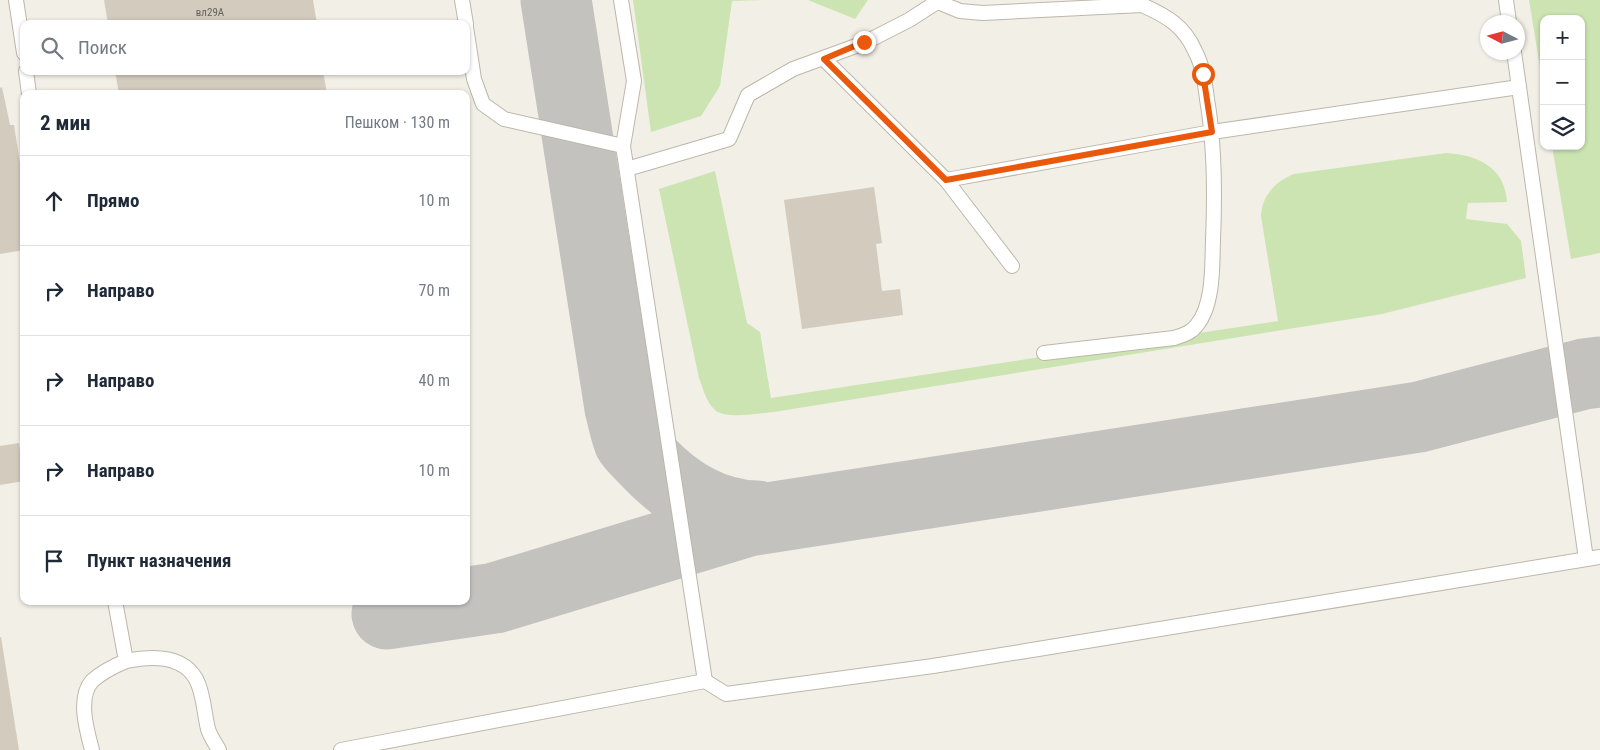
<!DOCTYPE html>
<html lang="ru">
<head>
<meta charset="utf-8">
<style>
  :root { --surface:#fff; --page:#f6f6f7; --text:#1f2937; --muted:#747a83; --line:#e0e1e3 }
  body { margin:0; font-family:"Roboto Condensed",sans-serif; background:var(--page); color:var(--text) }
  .controls { position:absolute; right:15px; top:15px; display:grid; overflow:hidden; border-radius:10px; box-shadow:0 1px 4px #0004 }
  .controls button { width:45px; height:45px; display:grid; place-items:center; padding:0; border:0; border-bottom:1px solid var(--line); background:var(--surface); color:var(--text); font:25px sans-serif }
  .compass { position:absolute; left:1480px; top:15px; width:45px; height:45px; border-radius:50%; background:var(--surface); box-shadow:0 1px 4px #0004; rotate:276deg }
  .stop { position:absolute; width:15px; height:15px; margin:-11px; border:4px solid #ea580c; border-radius:50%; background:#fff }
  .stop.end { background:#ea580c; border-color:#fff; box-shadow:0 1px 5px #0008 }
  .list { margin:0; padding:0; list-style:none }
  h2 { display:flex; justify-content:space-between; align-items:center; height:65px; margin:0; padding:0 20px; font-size:21px }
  h2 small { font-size:16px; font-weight:400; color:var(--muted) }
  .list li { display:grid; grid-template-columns:32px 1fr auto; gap:15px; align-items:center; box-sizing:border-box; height:90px; padding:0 20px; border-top:1px solid var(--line) }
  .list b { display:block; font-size:19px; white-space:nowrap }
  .list em { font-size:16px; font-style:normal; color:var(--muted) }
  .icon { flex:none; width:28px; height:28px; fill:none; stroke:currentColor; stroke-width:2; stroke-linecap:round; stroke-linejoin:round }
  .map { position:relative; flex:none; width:1600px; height:750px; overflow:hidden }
  .search { position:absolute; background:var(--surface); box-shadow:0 1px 4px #0004; left:20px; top:20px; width:450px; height:55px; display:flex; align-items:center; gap:12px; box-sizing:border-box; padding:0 18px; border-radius:10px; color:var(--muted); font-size:19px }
  .panel { position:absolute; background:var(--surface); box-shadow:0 1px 4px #0004; left:20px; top:90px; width:450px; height:515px; border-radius:10px }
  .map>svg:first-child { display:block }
</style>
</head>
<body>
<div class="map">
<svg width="1600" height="750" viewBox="0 0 1600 750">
  <rect width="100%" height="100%" fill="#f2efe6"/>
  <g fill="#cbe4b2">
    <path d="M633,0H766L732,1L720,86L701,116L651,132Z"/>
    <path d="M808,0H868L855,19Z"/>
    <path d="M1529,0H1600V253L1571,259L1552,146H1581V19H1544V92Z"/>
    <path d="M1446,153C1478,155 1505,167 1507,202L1468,203L1466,219L1507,224L1521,241L1526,278L1382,314L774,412C759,413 727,420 715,410C706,402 703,388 699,378L659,189L715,171L747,323L760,332L771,398L1278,321L1261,216C1262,195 1276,181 1294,174Z"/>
  </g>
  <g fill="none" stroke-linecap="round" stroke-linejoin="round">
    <g stroke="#c4c2be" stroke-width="71">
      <path d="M556,0L620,408C623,419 625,431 629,441C633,448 642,455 647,461C677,493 713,515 757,516"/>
      <path d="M387,614L495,598L748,521L1419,417L1584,374L1600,372"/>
    </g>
  </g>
  <g fill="#d3cbbd">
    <path d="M104,0H313L317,24H108Z"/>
    <path d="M115,71H323L327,94H119Z"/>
    <path d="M2,87L10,125H14L24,189V250L0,254V88Z"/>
    <path d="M874,187L882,243L876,244L882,291L900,289L903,315L802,329L784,200Z"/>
    <path d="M19,443L24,481L0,485V446Z"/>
    <path d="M0,637H1L19,750H0Z"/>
  </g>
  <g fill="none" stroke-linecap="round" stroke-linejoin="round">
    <defs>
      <g id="lane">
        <path d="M16,0L24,53"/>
        <path d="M462,0L466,24"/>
        <path d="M621,0L634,81L623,146"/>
        <path d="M933,0L960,11L983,13L1142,5C1167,16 1184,26 1195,51C1203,66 1205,83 1207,99C1215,146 1215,193 1213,240C1212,265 1214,304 1197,325C1191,333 1183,335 1174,338L1044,353"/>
        <path d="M1506,0L1509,22"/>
        <path d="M466,27L474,79L483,104L504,119L623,146L705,681"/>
        <path d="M1514,52L1586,559"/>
        <path d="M824,59L946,180L1012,266"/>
        <path d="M26,71L29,94"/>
        <path d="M627,169L729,139L748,95L793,69L864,43L909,20L937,2"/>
        <path d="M946,180L1212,132L1519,87"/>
        <path d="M126,661C150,656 182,654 196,679C204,694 204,713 208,729C210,736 215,743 219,750"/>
        <path d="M92,750C87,731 77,698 92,681C102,672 114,666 126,661L115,601"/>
        <path d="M341,750L705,681L726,694L933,666L1032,650L1600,557"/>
      </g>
    </defs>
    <use href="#lane" stroke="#bdb7aa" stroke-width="16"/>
    <use href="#lane" stroke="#fff" stroke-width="14"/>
  </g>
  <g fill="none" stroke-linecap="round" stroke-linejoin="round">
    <path stroke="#ea580c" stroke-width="6" d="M864,42L824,59L946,180L1212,132L1203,74"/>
  </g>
  <g text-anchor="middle" stroke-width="4" stroke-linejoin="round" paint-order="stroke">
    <g font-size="11" fill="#686258">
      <text x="210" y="16">вл29А</text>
    </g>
  </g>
</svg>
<div class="controls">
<button>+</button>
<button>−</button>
<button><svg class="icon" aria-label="layers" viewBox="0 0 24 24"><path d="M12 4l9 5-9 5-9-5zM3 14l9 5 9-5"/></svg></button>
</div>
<svg class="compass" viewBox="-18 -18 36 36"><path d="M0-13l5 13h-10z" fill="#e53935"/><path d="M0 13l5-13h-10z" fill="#747a83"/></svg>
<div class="stop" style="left:1203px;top:74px"></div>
<div class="stop end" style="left:864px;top:42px"></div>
<div class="search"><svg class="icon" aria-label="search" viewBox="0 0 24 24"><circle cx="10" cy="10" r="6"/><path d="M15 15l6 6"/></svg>Поиск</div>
<section class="panel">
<h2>2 мин<small>Пешком · 130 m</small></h2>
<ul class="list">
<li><svg class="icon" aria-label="ahead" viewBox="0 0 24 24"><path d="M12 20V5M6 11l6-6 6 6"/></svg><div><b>Прямо</b></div><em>10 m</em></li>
<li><svg class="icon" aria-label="right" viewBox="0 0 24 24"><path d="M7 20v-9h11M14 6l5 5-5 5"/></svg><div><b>Направо</b></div><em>70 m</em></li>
<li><svg class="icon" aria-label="right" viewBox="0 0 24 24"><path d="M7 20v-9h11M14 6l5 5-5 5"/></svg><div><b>Направо</b></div><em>40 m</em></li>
<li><svg class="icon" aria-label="right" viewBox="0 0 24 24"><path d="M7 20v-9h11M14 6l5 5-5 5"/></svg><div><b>Направо</b></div><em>10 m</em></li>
<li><svg class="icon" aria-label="arrive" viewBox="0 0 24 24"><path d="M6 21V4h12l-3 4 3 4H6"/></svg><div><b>Пункт назначения</b></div></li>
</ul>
</section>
</div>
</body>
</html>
